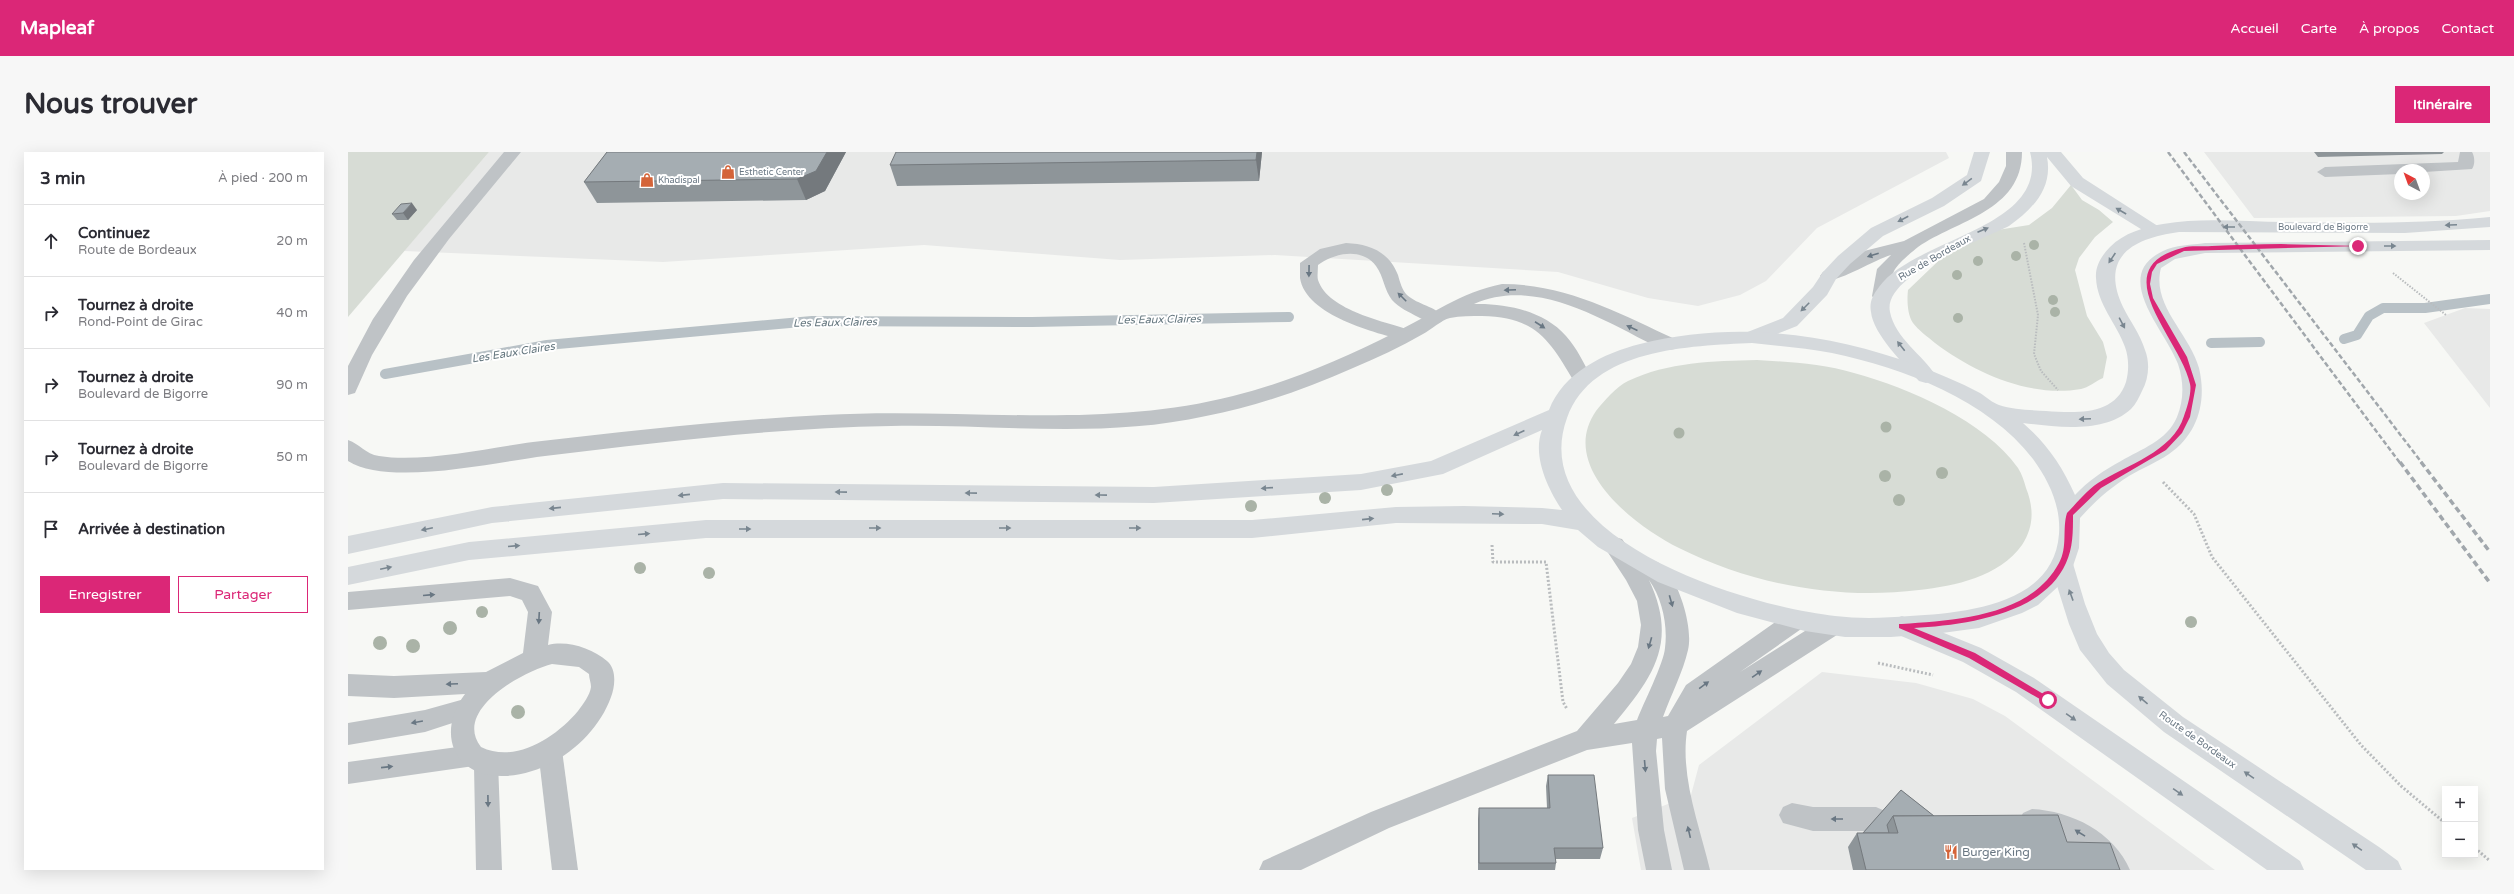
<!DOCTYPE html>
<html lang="fr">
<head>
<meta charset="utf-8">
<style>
  :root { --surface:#fff; --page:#f7f7f7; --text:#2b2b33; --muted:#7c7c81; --line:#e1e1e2; --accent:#db2777 }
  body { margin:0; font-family:"Varela Round",sans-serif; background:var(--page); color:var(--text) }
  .controls { position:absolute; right:12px; bottom:12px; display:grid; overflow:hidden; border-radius:0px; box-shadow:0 4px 16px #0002 }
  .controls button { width:36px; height:36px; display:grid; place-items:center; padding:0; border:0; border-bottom:1px solid var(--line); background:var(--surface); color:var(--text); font:20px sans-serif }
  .compass { position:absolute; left:2046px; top:12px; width:36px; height:36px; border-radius:50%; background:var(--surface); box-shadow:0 4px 16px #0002; rotate:319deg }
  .stop { position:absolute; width:12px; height:12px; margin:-9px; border:3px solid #db2777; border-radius:50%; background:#fff }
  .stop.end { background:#db2777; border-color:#fff; box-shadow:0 1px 4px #0008 }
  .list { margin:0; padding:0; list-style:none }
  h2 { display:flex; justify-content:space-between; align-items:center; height:52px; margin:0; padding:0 16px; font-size:17px }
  h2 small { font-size:13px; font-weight:400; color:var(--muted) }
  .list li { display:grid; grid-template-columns:26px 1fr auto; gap:12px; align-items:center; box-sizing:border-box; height:72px; padding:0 16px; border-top:1px solid var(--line) }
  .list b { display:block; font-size:15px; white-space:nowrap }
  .list p { margin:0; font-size:13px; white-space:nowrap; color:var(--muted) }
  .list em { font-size:13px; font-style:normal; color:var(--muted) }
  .actions { display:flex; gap:8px; padding:12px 16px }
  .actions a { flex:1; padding:9px 0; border:1px solid var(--accent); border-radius:0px; text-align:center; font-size:14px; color:var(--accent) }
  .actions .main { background:var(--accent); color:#fff }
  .icon { flex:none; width:22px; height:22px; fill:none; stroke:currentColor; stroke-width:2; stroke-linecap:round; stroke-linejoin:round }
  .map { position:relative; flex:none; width:2142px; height:718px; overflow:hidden; border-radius:0px }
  header { display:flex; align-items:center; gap:24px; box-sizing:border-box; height:56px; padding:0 20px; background:var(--accent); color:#fff }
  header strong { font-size:19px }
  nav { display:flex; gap:22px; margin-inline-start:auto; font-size:14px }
  .intro { display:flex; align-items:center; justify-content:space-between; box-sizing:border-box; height:96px; padding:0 24px }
  h1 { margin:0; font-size:28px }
  .button { padding:10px 18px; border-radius:0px; background:var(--accent); color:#fff; font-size:14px; font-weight:700 }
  main { display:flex; gap:24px; padding:0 24px }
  aside { flex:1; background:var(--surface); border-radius:0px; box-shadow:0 4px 16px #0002 }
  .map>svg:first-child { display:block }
</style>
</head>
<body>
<header>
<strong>Mapleaf</strong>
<nav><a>Accueil</a><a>Carte</a><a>À propos</a><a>Contact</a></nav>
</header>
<div class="intro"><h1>Nous trouver</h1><a class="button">Itinéraire</a></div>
<main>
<aside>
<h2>3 min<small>À pied · 200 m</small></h2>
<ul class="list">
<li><svg class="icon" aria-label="ahead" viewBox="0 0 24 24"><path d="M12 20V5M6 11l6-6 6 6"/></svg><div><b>Continuez</b><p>Route de Bordeaux</p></div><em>20 m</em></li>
<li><svg class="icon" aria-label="right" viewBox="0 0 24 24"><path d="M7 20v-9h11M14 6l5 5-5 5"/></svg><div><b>Tournez à droite</b><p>Rond-Point de Girac</p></div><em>40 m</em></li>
<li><svg class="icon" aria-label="right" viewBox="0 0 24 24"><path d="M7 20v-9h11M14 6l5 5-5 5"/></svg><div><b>Tournez à droite</b><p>Boulevard de Bigorre</p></div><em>90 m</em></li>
<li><svg class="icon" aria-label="right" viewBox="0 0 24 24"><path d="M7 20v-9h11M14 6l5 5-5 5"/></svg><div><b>Tournez à droite</b><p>Boulevard de Bigorre</p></div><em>50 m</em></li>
<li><svg class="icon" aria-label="arrive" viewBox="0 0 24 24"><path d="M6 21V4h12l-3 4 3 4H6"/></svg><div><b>Arrivée à destination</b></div></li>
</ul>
<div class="actions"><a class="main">Enregistrer</a><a>Partager</a></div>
</aside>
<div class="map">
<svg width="2142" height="718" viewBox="0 0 2142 718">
  <rect width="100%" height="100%" fill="#f7f8f5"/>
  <g fill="#e8e9e8" fill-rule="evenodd">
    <path d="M141,0H1598L1601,6L1469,76L1418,129L1392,143L1350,154L1300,146L1210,120L927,103L772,108L576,93L315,110L56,99Z"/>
    <path d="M1856,0H2142V59L2108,64L1906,66ZM2052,18H2076V42H2052Z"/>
    <path d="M2117,156L2142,157V256L2076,171Z"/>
    <path d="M1474,520L1568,531L1625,547L1657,564L1867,718H1293L1284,666L1343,643L1351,613Z"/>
  </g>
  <g fill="#d7dcd5">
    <path d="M0,0H141L0,165Z"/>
    <path d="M1723,33L1734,48L1751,58L1765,70L1747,85L1731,106L1727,118L1739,164L1755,190L1759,205L1755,226C1748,229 1740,236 1733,237C1682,246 1627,221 1587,191C1580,185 1570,178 1565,171C1559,162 1559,147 1560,138L1607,93L1643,79L1681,73L1704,56Z"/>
    <path d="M1409,208C1441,210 1475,212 1506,221C1561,236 1637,269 1670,316C1674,322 1676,329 1678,336C1686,356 1686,375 1674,393C1651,425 1607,434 1571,438C1490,448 1405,433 1331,396C1288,375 1209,315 1248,259C1256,249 1268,235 1280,229C1320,210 1365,209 1409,208Z"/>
  </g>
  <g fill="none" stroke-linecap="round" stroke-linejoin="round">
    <g stroke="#b8c1c6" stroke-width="10">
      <path d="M1996,187L2009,183L2021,164L2035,156H2077L2142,147"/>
      <path d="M1863,191L1912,190"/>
      <path d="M37,222L199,193L464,169L684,170L941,165"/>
    </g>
    <g stroke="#b9bcbe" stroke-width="2" stroke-dasharray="1.5 1.5" stroke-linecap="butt">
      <path d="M1676,91L1690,163L1686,202L1693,219L1710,238"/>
      <path d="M2045,121L2098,163"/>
    </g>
    <g stroke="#b9bcbe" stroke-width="3" stroke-dasharray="2 2" stroke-linecap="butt">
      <path d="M1815,330L1846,362L1864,405L2013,593L2053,634L2097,671"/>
      <path d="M1144,393L1145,410H1198L1215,550L1219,557"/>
      <path d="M1530,511L1585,523"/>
      <path d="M2127,696L2142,709"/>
    </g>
    <g fill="#bfc3c6" fill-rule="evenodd">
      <path d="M1658,0H1674C1674,59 1609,68 1570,95C1564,100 1550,111 1546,119C1542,127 1545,139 1539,148H1527L1524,144L1529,117L1543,103C1525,108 1489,132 1475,128L1472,124L1475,120L1516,99L1556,89L1636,47L1651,30L1658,14Z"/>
      <path d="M2112,0H2124C2127,5 2127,13 2124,17L2076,20V18H2052V22L1977,25L1969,20L1977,15L2110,10Z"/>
      <path d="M998,91C1022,92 1041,100 1050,123C1052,130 1054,138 1059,143C1070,153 1088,154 1096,166L1093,170C1084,173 1079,169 1070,165C1061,160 1051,156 1044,148C1036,138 1036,125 1028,114C1014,95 986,101 970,113C970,118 969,124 970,128C980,159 1039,170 1065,179L1068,183L1065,187L1059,189C1028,181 958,164 952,126C952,122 952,116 952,111L972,97Z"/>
      <path d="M1266,385L1274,387L1294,415L1296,410C1309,406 1313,412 1321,422C1333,438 1345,477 1340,498C1335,520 1323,543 1315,565L1320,564L1338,533L1440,461L1448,459L1456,461L1459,468L1456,475L1392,520L1476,467L1484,465L1492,467L1495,474L1492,481L1339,579C1332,625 1352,675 1362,718H1336L1317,637L1314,586L1309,587L1308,599L1316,678L1324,718H1298L1290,678L1284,591L1239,598L1041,676L953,718H911L915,709L1023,660L1229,579L1270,531L1283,512L1290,495L1293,473L1289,449L1278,428L1255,393L1258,387ZM1301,428C1314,446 1320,473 1317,496C1316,511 1295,552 1289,568L1266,572C1306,524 1330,490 1301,428Z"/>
      <path d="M120,546L129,549L132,556L129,563L77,580L0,593V571L77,558Z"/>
      <path d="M202,587L211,590L214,598L230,718H204L190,598L193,590Z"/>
      <path d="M124,593L133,596L135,600L138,599L147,602L150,610L154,718H128L126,614L0,632V610Z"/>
      <path d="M1444,651L1465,655H1528L1537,659L1541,667L1537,675L1528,679H1465L1435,671L1431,663L1435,655Z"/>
      <path d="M1684,657C1723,659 1766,680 1782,718H1752L1733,698L1714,686L1675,677L1671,669L1675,661Z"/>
    </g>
    <g fill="#bfc3c6" fill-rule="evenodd">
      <path d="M156,0H173L101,87L59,144L24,203L7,241L0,243V214L25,167L66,108Z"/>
      <path d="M1154,132C1218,132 1271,161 1327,187L1330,192L1327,197L1320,198L1313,197C1258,170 1189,124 1126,152C1158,151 1196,159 1218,184C1229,196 1236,212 1244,226L1241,231L1234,233L1227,231C1202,189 1189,165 1134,164C1124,164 1112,164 1102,166C1093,168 1083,178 1075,182C1052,195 1029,206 1005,216C958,237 909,254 858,264C755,287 648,272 543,274C427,276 311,290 197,304C147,310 41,335 0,309V288C12,292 17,302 31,304C74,311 140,296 185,290C281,279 378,268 476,263C612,255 752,278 885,244C941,230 995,207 1046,181C1083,163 1113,140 1154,132Z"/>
      <path d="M162,426L190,434L204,460L200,493C219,488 244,496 259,509C269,517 267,535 263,545C248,587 203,622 157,624C105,626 88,581 117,542L46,546L0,544V522L46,524L138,520L175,501L180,460L174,448L162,444L0,458V440ZM204,512L231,515L241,522C241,526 243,531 243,535C242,543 235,552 230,559C208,585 168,612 133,595C104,558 176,519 204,512Z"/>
    </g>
    <g fill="#d5d9dc" fill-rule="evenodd">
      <path d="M1626,0H1642L1633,29L1596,54L1535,84L1502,112L1488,127L1479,143L1449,174L1411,189L1404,191L1397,189L1394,185L1397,181L1435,166L1465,135L1475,120L1490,104L1523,76L1584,46L1619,23Z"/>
      <path d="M1682,0H1713L1735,26L1816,78L1813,82H1801L1723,34L1699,5C1705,36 1685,57 1661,74C1634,88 1534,123 1542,160C1547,186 1575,203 1588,224L1585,229L1578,231L1571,229C1556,212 1525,182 1523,160C1521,150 1525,143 1531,135C1566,86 1702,77 1682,0Z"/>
      <path d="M1715,402L1723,405L1737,452L1749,482L1761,501L1776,518L1835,565L2031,695L2050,709L2054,718H2018L1816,580L1759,532L1732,498L1721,472L1705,421L1704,411L1707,405Z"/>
      <path d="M1554,464L1633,496L1686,526L1952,709L1956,718H1919L1668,540L1615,510L1546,481L1542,474L1546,467Z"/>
    </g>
    <path fill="#d5d9dc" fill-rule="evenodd" d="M2142,65V75L2057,81L1831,80C1786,86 1751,104 1775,155C1782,169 1792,182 1797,198C1802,211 1801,226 1794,239C1791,245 1788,252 1783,257C1756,282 1708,275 1675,271C1699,292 1714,314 1727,343C1740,329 1756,318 1773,309C1793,297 1819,289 1829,265C1836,248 1836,230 1830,212C1817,177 1762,124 1815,99C1827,93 1844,93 1857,91L2142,88V98L1857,101L1827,107L1813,116C1803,153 1842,182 1851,216C1859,249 1850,282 1821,302C1808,311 1794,316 1781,324C1762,336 1747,349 1732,366L1731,396L1725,414L1716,429L1690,453L1674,461L1631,476L1594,481L1543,485H1497L1457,479L1389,461L1310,430L1250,395L1230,378L1194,372L1048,371L904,386H358L121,408L0,433V415L121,390L358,368H904L1048,355L1116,354L1194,356L1214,358C1200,337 1184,304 1194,278L1095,322L1013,338L806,351L375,347L144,371L0,402V384L144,355L375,331L806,335L1013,322L1083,309L1201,258C1215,221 1256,201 1292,192C1384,169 1479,180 1568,213C1590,221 1611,230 1632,241C1638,245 1645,251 1651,253C1665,258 1684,258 1698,259C1728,261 1767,264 1778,230C1781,219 1781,206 1777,195C1769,172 1749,152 1748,126C1747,114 1754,103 1762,95C1776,81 1796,75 1815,72C1855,65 1897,70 1938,70C2006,71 2074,72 2142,65ZM1404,191C1431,194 1458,196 1484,201C1555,216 1640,248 1685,307C1701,329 1713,354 1711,382C1706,453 1617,461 1562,464C1537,466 1512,467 1487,464C1401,455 1175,387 1219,266C1244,196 1342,194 1404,191Z"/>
    <g stroke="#a1a7ac" stroke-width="2.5" stroke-dasharray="5 2.5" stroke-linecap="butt">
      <path d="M1820,0L2052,311"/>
      <path d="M1836,0L2074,311"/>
    </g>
    <g stroke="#a1a7ac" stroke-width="3.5" stroke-dasharray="6 3.5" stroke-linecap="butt">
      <path d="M2052,310L2142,431"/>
      <path d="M2073,310L2142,400"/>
    </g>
  </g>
  <g fill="#aab3a7">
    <circle cx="1686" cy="93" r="5"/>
    <circle cx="1668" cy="104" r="5"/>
    <circle cx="1630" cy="109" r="5"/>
    <circle cx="1609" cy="123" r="5"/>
    <circle cx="1705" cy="148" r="5"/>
    <circle cx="1707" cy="160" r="5"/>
    <circle cx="1610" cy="166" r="5"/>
    <circle cx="1538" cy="275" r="5.5"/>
    <circle cx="1331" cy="281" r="5.5"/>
    <circle cx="1594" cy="321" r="6"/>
    <circle cx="1537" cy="324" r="6"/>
    <circle cx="1039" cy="338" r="6"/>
    <circle cx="977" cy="346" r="6"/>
    <circle cx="1551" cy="348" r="6"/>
    <circle cx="903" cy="354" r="6"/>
    <circle cx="292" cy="416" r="6"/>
    <circle cx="361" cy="421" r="6"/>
    <circle cx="134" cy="460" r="6"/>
    <circle cx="1843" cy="470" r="6"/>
    <circle cx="102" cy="476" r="7"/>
    <circle cx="32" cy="491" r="7"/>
    <circle cx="65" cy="494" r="7"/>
    <circle cx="170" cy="560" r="7"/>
  </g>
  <g fill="#8e9599">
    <path d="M259,0H498L477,39L458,48L249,51L236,30Z"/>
    <path d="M914,0L911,29L549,34L542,13Z"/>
    <path d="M1966,0H2096L2094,2L1970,5Z"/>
    <path d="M69,58L60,68H49L44,62Z"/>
    <path d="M1200,623L1255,696L1252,707H1207L1208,711L1207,718H1130V667L1131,656H1199L1198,634Z"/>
    <path d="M1553,638L1586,664L1719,690L1772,718H1505L1500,695L1509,681H1515Z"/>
  </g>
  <g fill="#74797d">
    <path d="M479,0H498L477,39L458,48L449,27Z"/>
    <path d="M909,0H914L911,29L908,8Z"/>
    <path d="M64,51L69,58L60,68L55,61Z"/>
  </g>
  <g fill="#a5adb2" stroke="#74797d">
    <path d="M259,0H479L468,19L449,27L236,30Z"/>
    <path d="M548,0H909L908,8L542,13Z"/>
    <path d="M64,51L55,61L44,62L53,52Z"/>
    <path d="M1200,623H1246L1255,696H1206L1208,711H1131V656H1202Z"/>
    <path d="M1553,638L1586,664H1545L1539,673L1541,681H1515Z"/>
    <path d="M1710,663L1719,690L1762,691L1772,718H1518L1509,681H1550L1545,664Z"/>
  </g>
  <defs><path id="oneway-solid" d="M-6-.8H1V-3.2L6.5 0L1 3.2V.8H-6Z"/></defs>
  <g fill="#798690">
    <use href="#oneway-solid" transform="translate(1619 30) rotate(144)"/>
    <use href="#oneway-solid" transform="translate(1773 59) rotate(-150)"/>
    <use href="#oneway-solid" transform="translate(1555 67) rotate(152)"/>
    <use href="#oneway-solid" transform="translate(2103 73) rotate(178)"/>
    <use href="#oneway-solid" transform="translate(1881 75) rotate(-180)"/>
    <use href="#oneway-solid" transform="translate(1635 78) rotate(-23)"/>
    <use href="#oneway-solid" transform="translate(2042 94)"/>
    <use href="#oneway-solid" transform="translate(1764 106) rotate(124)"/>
    <use href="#oneway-solid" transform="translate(1457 155) rotate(135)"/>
    <use href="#oneway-solid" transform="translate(1774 171) rotate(62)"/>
    <use href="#oneway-solid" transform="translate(1553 194) rotate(-128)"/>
    <use href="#oneway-solid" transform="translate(1737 267) rotate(178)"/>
    <use href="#oneway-solid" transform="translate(1171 281) rotate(155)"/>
    <use href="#oneway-solid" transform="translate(1049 323) rotate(169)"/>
    <use href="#oneway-solid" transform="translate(919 336) rotate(176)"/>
    <use href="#oneway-solid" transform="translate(493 340) rotate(-179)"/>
    <use href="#oneway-solid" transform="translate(623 341) rotate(-179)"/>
    <use href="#oneway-solid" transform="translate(336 343) rotate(174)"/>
    <use href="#oneway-solid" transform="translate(753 343) rotate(-179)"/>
    <use href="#oneway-solid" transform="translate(207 356) rotate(174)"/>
    <use href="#oneway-solid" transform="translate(1150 362) rotate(2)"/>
    <use href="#oneway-solid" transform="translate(1020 367) rotate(-6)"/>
    <use href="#oneway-solid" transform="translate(527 376)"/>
    <use href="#oneway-solid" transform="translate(657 376)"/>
    <use href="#oneway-solid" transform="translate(787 376)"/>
    <use href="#oneway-solid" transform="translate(79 377) rotate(168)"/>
    <use href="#oneway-solid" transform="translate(397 377)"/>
    <use href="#oneway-solid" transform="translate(296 382) rotate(-5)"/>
    <use href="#oneway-solid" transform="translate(166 394) rotate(-5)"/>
    <use href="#oneway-solid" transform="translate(38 416) rotate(-12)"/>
    <use href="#oneway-solid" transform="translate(1723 443) rotate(-110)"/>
    <use href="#oneway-solid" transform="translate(1795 548) rotate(-140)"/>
    <use href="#oneway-solid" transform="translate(1723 565) rotate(35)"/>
    <use href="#oneway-solid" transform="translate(1901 623) rotate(-146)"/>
    <use href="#oneway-solid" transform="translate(1830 640) rotate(35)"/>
    <use href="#oneway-solid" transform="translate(2009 695) rotate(-145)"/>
  </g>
  <g fill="#697783">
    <use href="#oneway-solid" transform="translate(1525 103) rotate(162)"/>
    <use href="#oneway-solid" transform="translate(961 119) rotate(91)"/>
    <use href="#oneway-solid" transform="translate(1162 138) rotate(178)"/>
    <use href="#oneway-solid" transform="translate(1054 145) rotate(-135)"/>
    <use href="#oneway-solid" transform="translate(1192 173) rotate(33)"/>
    <use href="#oneway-solid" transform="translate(1284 176) rotate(-156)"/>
    <use href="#oneway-solid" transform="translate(81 443) rotate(-5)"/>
    <use href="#oneway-solid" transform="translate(1323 449) rotate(74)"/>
    <use href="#oneway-solid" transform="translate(191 466) rotate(93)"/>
    <use href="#oneway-solid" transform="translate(1302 491) rotate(106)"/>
    <use href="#oneway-solid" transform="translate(1409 522) rotate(-35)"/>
    <use href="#oneway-solid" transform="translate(104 532) rotate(177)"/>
    <use href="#oneway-solid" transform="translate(1356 533) rotate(-36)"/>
    <use href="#oneway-solid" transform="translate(69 570) rotate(170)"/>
    <use href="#oneway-solid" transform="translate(1297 614) rotate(85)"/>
    <use href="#oneway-solid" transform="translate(39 615) rotate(-6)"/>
    <use href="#oneway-solid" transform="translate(140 649) rotate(89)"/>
    <use href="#oneway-solid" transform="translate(1489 667) rotate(-180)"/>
    <use href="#oneway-solid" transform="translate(1341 680) rotate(-103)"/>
    <use href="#oneway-solid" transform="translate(1732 681) rotate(-148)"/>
  </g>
  <path fill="#db2777" d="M1933,92L2013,94L1836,99L1809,112L1804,120L1802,132L1805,146L1839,205L1848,233L1842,265L1834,281L1818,298L1753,336L1725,363C1725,380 1725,396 1718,411C1695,463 1616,473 1566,476L1627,501L1702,546V550H1697L1621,506L1551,476V472H1554C1607,468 1682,465 1711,411C1720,395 1714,377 1719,361C1729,351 1738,339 1750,331C1778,313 1825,300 1836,264C1839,256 1844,240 1842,232C1833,187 1754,117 1834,96C1843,93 1854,95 1864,94C1887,93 1910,92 1933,92Z"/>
  <defs>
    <symbol id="shop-bare" viewBox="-9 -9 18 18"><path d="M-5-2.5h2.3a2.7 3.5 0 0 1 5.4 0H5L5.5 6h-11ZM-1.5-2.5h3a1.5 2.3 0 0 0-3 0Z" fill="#d46439" stroke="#fff" stroke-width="2.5" paint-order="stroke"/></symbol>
    <symbol id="restaurant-bare" viewBox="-9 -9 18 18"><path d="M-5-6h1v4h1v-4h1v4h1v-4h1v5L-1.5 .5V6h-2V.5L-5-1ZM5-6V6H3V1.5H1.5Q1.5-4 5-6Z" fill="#d46439" stroke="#fff" stroke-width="2.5" paint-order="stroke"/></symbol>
  </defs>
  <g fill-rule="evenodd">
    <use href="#shop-bare" x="370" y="10" width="20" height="20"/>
    <use href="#shop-bare" x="289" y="18" width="20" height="20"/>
    <use href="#restaurant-bare" x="1593" y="690" width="20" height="20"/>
  </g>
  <g text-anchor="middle" stroke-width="4" stroke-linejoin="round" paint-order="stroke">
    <g font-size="9" fill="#697783" stroke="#fff" text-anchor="start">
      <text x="391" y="23">Esthetic Center</text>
      <text x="310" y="31">Khadispal</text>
    </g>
    <g font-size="9" fill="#697783" stroke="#fff">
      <text x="1975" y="78">Boulevard de Bigorre</text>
    </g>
    <g font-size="10" fill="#697783" stroke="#fff">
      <text transform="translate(1586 105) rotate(-30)" y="4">Rue de Bordeaux</text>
      <text transform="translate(1850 587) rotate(35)" y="4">Route de Bordeaux</text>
    </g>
    <g font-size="11" font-style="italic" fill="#65777f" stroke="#fff">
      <text transform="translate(811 167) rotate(-1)" y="4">Les Eaux Claires</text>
      <text transform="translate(487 170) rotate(-1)" y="4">Les Eaux Claires</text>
      <text transform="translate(165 200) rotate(-9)" y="4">Les Eaux Claires</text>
    </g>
    <g font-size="12" fill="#697783" stroke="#fff" text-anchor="start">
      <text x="1614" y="704">Burger King</text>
    </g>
  </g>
</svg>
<div class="controls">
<button>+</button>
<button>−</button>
</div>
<svg class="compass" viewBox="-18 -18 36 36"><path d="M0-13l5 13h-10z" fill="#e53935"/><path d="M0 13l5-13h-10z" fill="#7c7c81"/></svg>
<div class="stop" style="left:1700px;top:548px"></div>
<div class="stop end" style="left:2010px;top:94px"></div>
</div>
</main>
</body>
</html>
